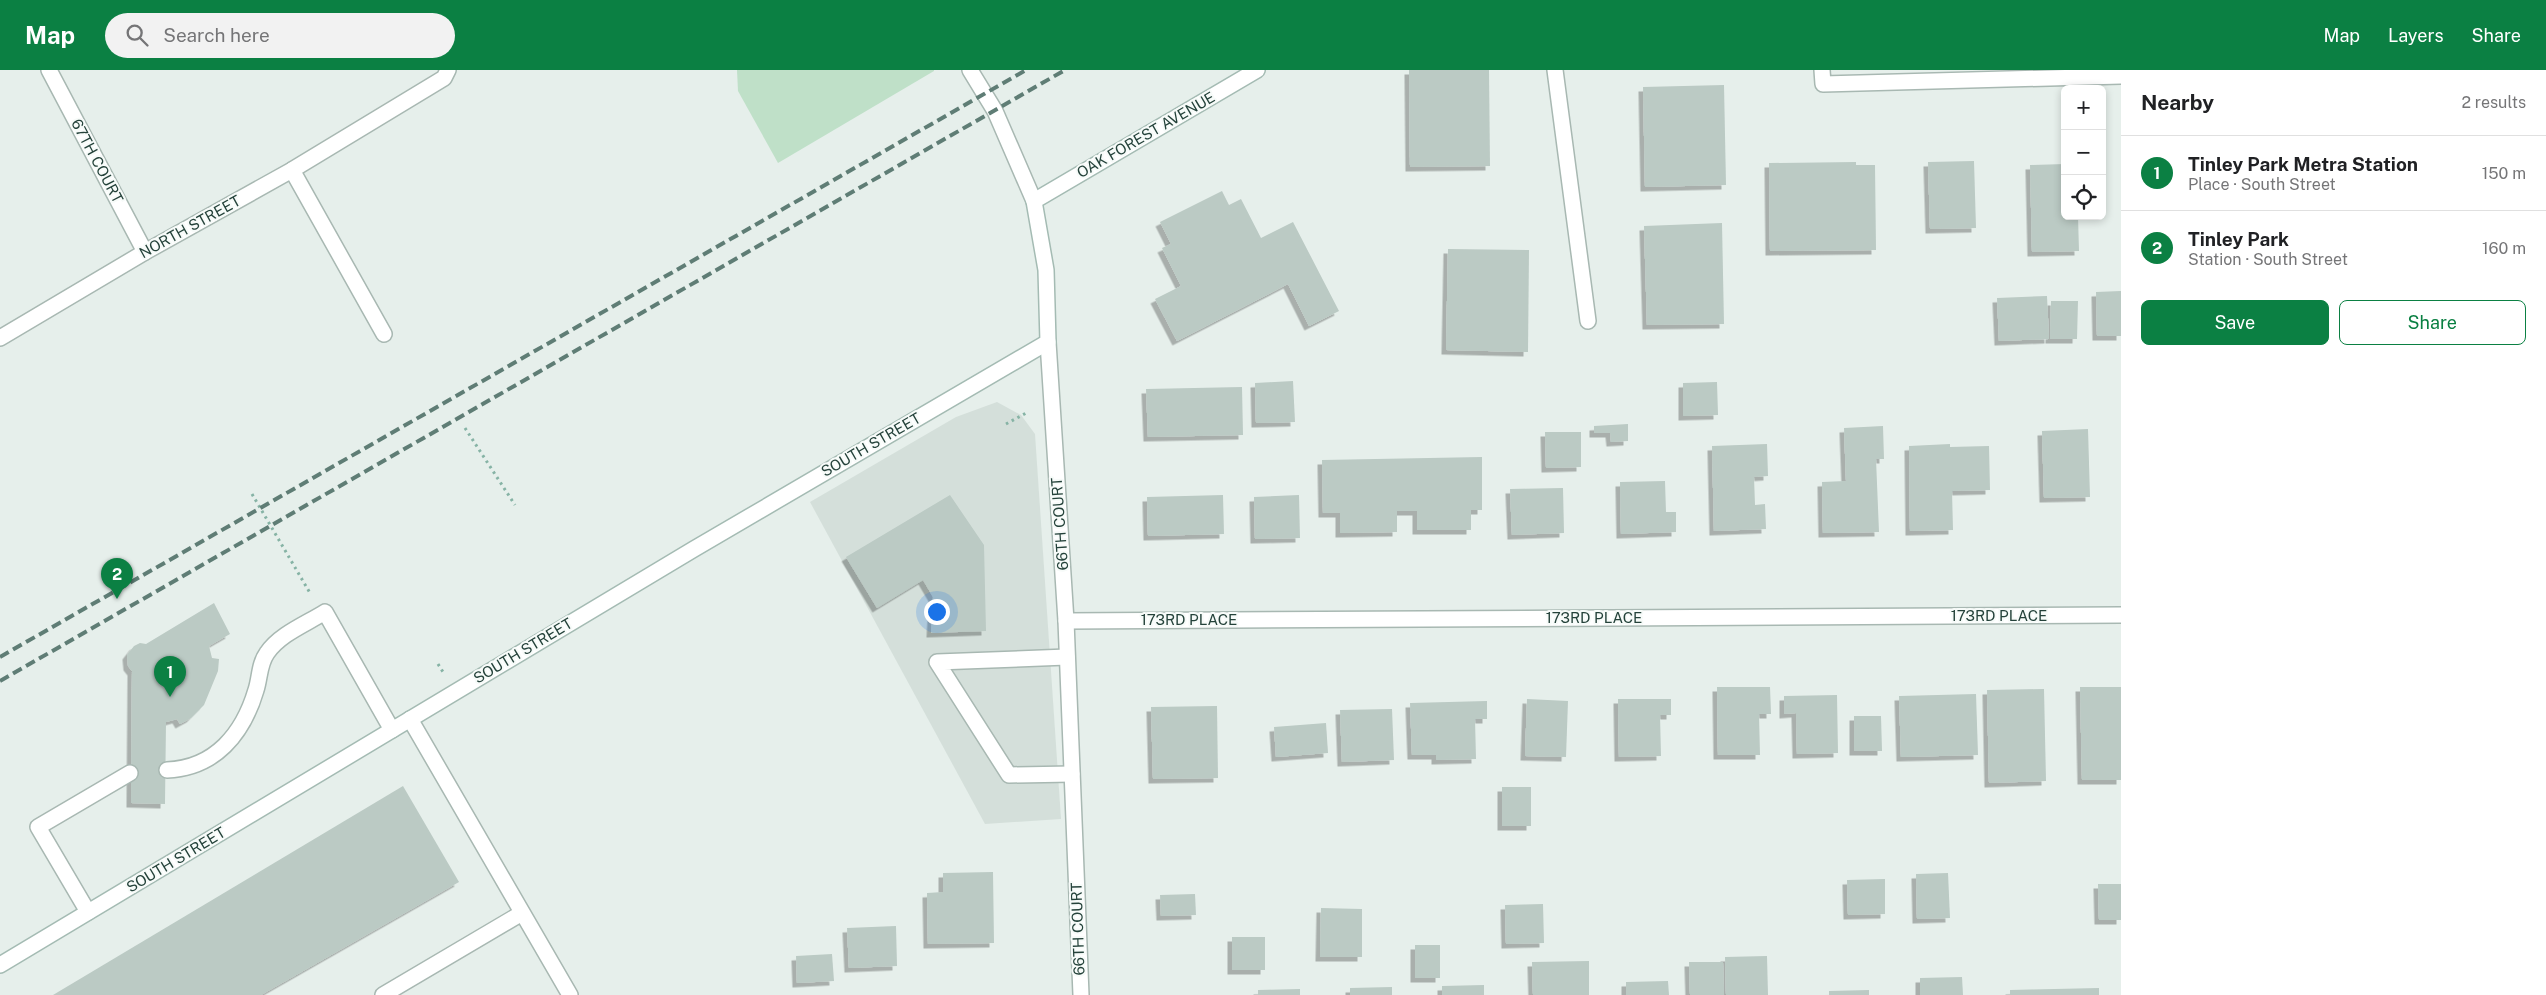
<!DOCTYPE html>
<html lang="en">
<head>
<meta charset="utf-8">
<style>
  :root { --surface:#fff; --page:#f2f2f2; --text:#202124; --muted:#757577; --line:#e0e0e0; --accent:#0b8043 }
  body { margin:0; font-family:"Public Sans",sans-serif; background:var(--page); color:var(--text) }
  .controls { position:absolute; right:15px; top:15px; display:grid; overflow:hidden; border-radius:8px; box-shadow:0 2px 8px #0003 }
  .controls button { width:45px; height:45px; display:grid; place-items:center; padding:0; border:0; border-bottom:1px solid var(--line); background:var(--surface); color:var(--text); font:25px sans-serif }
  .you { position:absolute; left:936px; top:541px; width:18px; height:18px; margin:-12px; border:4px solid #fff; border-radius:50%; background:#1a73e8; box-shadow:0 0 0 8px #1a73e833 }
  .badge { display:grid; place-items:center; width:32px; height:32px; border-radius:50%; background:var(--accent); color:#fff; font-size:16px; font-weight:700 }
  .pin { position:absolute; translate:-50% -41px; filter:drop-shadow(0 1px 2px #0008) }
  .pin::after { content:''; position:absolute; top:26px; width:18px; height:15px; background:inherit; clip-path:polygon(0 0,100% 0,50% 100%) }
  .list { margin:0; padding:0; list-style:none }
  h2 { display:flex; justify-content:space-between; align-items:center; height:65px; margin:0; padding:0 20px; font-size:21px }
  h2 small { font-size:16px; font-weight:400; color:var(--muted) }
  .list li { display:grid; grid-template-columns:32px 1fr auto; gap:15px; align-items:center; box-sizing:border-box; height:75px; padding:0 20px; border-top:1px solid var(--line) }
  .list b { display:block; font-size:19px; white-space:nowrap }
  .list p { margin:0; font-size:16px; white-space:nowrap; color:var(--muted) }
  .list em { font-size:16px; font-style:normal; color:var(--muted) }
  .actions { display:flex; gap:10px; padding:15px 20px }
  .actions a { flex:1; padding:11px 0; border:1px solid var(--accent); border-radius:8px; text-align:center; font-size:18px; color:var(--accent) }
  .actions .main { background:var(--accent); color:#fff }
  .icon { flex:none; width:28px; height:28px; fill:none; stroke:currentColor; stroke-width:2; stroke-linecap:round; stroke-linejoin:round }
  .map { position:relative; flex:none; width:2121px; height:925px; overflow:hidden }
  header { display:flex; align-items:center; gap:30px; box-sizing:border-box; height:70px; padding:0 25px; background:var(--accent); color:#fff }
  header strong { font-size:24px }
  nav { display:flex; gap:28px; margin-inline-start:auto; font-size:18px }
  .search { width:350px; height:45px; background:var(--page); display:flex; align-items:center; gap:12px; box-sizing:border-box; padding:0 18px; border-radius:28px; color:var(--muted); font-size:19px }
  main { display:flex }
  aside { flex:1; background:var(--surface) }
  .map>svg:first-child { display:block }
</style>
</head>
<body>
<header>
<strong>Map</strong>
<div class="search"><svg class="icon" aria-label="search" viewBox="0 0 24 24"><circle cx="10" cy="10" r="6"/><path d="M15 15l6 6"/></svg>Search here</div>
<nav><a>Map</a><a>Layers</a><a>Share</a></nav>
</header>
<main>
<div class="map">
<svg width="2121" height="925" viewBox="0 0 2121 925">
  <defs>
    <filter id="shadow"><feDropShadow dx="-4.5" dy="4.5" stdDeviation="0" flood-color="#0004"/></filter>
  </defs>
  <rect width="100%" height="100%" fill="#e6efeb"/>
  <path fill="#d4dfda" d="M997,332L1021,345L1035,364L1061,749L985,754L810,432L956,347Z"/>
  <path fill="#bfe0c8" d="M737,0H934V1L778,93L738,21Z"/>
  <g fill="#bbcac4" filter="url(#shadow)">
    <path d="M1409,0H1489L1490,96L1410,97Z"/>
    <path d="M1724,15L1726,115L1645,117L1643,17Z"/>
    <path d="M1974,91L1976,158L1930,159L1928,92Z"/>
    <path d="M1856,92V95H1875L1876,180L1770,181L1769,93Z"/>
    <path d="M2065,94V146H2078L2079,181L2032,182L2030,95Z"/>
    <path d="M1222,121L1229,135L1241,129L1261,168L1293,152L1339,241L1309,256L1288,214L1177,271L1155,229L1181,216L1162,178L1171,174L1160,152Z"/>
    <path d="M1722,153L1724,254L1647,255L1644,156Z"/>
    <path d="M1448,179L1529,180L1528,282L1446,280Z"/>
    <path d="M2121,221V266H2097L2096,222Z"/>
    <path d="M2047,226L2049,269L1999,271L1997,228Z"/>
    <path d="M2051,231H2078L2077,269H2050Z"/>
    <path d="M1293,311L1295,352L1256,353L1255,313Z"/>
    <path d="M1717,312L1718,345L1683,346V313Z"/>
    <path d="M1242,317L1243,365L1148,367L1146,319Z"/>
    <path d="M1628,354V371L1611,372L1610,363H1594V356Z"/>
    <path d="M1883,356L1884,389H1876L1879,462L1823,463L1822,412L1846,411L1844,358Z"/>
    <path d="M2088,359L2090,427L2044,428L2042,361Z"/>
    <path d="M1545,362H1581V397L1546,398Z"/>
    <path d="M1767,374L1768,406L1754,407L1755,435L1765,434L1766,459L1714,461L1712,376Z"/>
    <path d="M1950,374V377L1989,376L1990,420L1952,421L1953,460L1910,461L1909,376Z"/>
    <path d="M1482,387V440H1471V460H1417V441H1397V462L1340,463V443H1323L1322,390Z"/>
    <path d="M1665,411L1666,442H1676V462L1621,464L1620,412Z"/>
    <path d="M1563,418L1564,463L1512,465L1510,419Z"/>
    <path d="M950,425L984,475L986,561L931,563L933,527L923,510L877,538L846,487Z"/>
    <path d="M1223,425L1224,464L1148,466L1147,427Z"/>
    <path d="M1299,425L1300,468L1255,469L1254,427Z"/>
    <path d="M214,533L230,564L209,576L212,588L219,589L218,601L204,635L191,648L180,654L177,649L166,652L165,734L131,733L132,601L128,596L127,585L134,576L140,573L146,574Z"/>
    <path d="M1717,617H1770L1771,644H1759L1760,685H1718Z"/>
    <path d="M2080,617H2121V710H2082Z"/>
    <path d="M2044,619L2046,711L1989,713L1987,620Z"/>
    <path d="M1976,624L1978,685L1901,687L1899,626Z"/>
    <path d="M1837,625L1838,683L1797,684L1796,643L1784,644V626Z"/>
    <path d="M1527,629L1568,631L1566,687L1525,686Z"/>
    <path d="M1618,629H1671V645H1660L1661,686L1619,687Z"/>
    <path d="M1487,631V649H1475L1476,689L1436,690V685H1412L1410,633Z"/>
    <path d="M1217,636L1218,708L1153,709L1151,637Z"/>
    <path d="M1392,639L1394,690L1342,692L1340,640Z"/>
    <path d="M1854,646H1881L1882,681H1854Z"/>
    <path d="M1326,653L1328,683L1276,687L1274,657Z"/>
    <path d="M403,716L459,812L261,925H53Z"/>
    <rect x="1502" y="717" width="29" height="39"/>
    <path d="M993,802L994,873L928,874L927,823L943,822V803Z"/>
    <path d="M1948,803L1950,848L1917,849L1916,804Z"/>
    <path d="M1885,809V844L1848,845L1847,810Z"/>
    <path d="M2098,814H2121V850H2099Z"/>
    <path d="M1195,824L1196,845L1161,846L1160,825Z"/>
    <path d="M1543,834L1544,873L1506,874L1505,835Z"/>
    <path d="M1321,838L1362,839V887H1320Z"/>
    <path d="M896,856L897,896L849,898L847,858Z"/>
    <rect x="1232" y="867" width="33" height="33"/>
    <rect x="1415" y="875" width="25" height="33"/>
    <path d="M832,884L834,911L797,913L796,886Z"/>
    <path d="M1767,886L1768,925H1726L1725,887Z"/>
    <path d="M1589,891V925H1533L1532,892Z"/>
    <path d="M1689,892H1723L1724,925H1690Z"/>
    <path d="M1962,907L1963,925H1920V908Z"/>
    <path d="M1668,911L1669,925H1626V912Z"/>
    <path d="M1484,915V925H1442V916Z"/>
    <path d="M1392,917V925H1350V918Z"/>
    <path d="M2099,918V925H2010V920Z"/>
    <path d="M1300,919V925H1258V920Z"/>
    <path d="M1869,920V925H1829V921Z"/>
  </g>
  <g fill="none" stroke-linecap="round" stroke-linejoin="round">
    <defs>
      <g id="lane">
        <path d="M1555,0L1588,251"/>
        <path d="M292,100L384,264"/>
        <path d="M1067,587L937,592L1009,705L1072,704"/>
        <path d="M410,649L570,925"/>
        <path d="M167,700C215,698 243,664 256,620C260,608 259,594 267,583C280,564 306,554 325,542L392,660"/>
        <path d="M88,842L38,757L130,703"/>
        <path d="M383,925L522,843"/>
      </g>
      <g id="street">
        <path d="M49,0L145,182"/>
        <path d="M970,0L995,41L1034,131"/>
        <path d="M1822,0L1823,14L2121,6"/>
        <path d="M0,268L145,182L292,100L444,8L448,0"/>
        <path d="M1048,272L1066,551L1081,925"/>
        <path d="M1066,551L2121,545"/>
      </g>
      <path id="secondary" d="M0,895L694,479L1048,272L1046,200L1034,131L1257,0"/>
    </defs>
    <use href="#lane" stroke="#a8b8b2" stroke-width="18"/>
    <use href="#street" stroke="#a8b8b2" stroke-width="18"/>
    <use href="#secondary" stroke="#a4bbb3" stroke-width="18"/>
    <g stroke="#86b3a5" stroke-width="3" stroke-dasharray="2.5 4" stroke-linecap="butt">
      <path d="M1006,354L1028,342"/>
      <path d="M465,358L515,435"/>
      <path d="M252,424L310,523"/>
      <path d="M438,594L443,602"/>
    </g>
    <use href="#lane" stroke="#fff" stroke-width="15"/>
    <use href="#street" stroke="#fff" stroke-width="15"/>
    <use href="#secondary" stroke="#fff" stroke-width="15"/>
    <g stroke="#5f7d75" stroke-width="4" stroke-dasharray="10 5" stroke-linecap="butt">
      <path d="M0,587L1026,0"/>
      <path d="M0,611L1065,0"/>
    </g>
  </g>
  <g text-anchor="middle" stroke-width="4" stroke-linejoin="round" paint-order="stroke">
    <g font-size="15" fill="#24423a" stroke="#f7fbf9">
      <text transform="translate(1146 65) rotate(-30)" y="5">OAK FOREST AVENUE</text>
      <text transform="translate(97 91) rotate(62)" y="5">67TH COURT</text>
      <text transform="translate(190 157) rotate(-29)" y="5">NORTH STREET</text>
      <text transform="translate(871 375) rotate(-30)" y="5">SOUTH STREET</text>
      <text transform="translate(1060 454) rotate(-94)" y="5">66TH COURT</text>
      <text x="1999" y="551">173RD PLACE</text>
      <text x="1594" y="553">173RD PLACE</text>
      <text x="1189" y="555">173RD PLACE</text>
      <text transform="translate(523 581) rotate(-31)" y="5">SOUTH STREET</text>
      <text transform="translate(176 790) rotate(-31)" y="5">SOUTH STREET</text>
      <text transform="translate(1078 859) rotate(-92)" y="5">66TH COURT</text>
    </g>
  </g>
</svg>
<div class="controls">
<button>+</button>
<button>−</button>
<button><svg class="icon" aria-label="locate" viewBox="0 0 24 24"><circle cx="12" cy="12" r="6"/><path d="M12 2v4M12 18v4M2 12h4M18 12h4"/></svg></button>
</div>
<div class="you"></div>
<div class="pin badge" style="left:170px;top:627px">1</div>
<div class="pin badge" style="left:117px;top:529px">2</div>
</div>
<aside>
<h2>Nearby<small>2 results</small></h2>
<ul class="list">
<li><span class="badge">1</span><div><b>Tinley Park Metra Station</b><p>Place · South Street</p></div><em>150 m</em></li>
<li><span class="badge">2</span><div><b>Tinley Park</b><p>Station · South Street</p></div><em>160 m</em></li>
</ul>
<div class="actions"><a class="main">Save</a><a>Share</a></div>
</aside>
</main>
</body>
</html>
